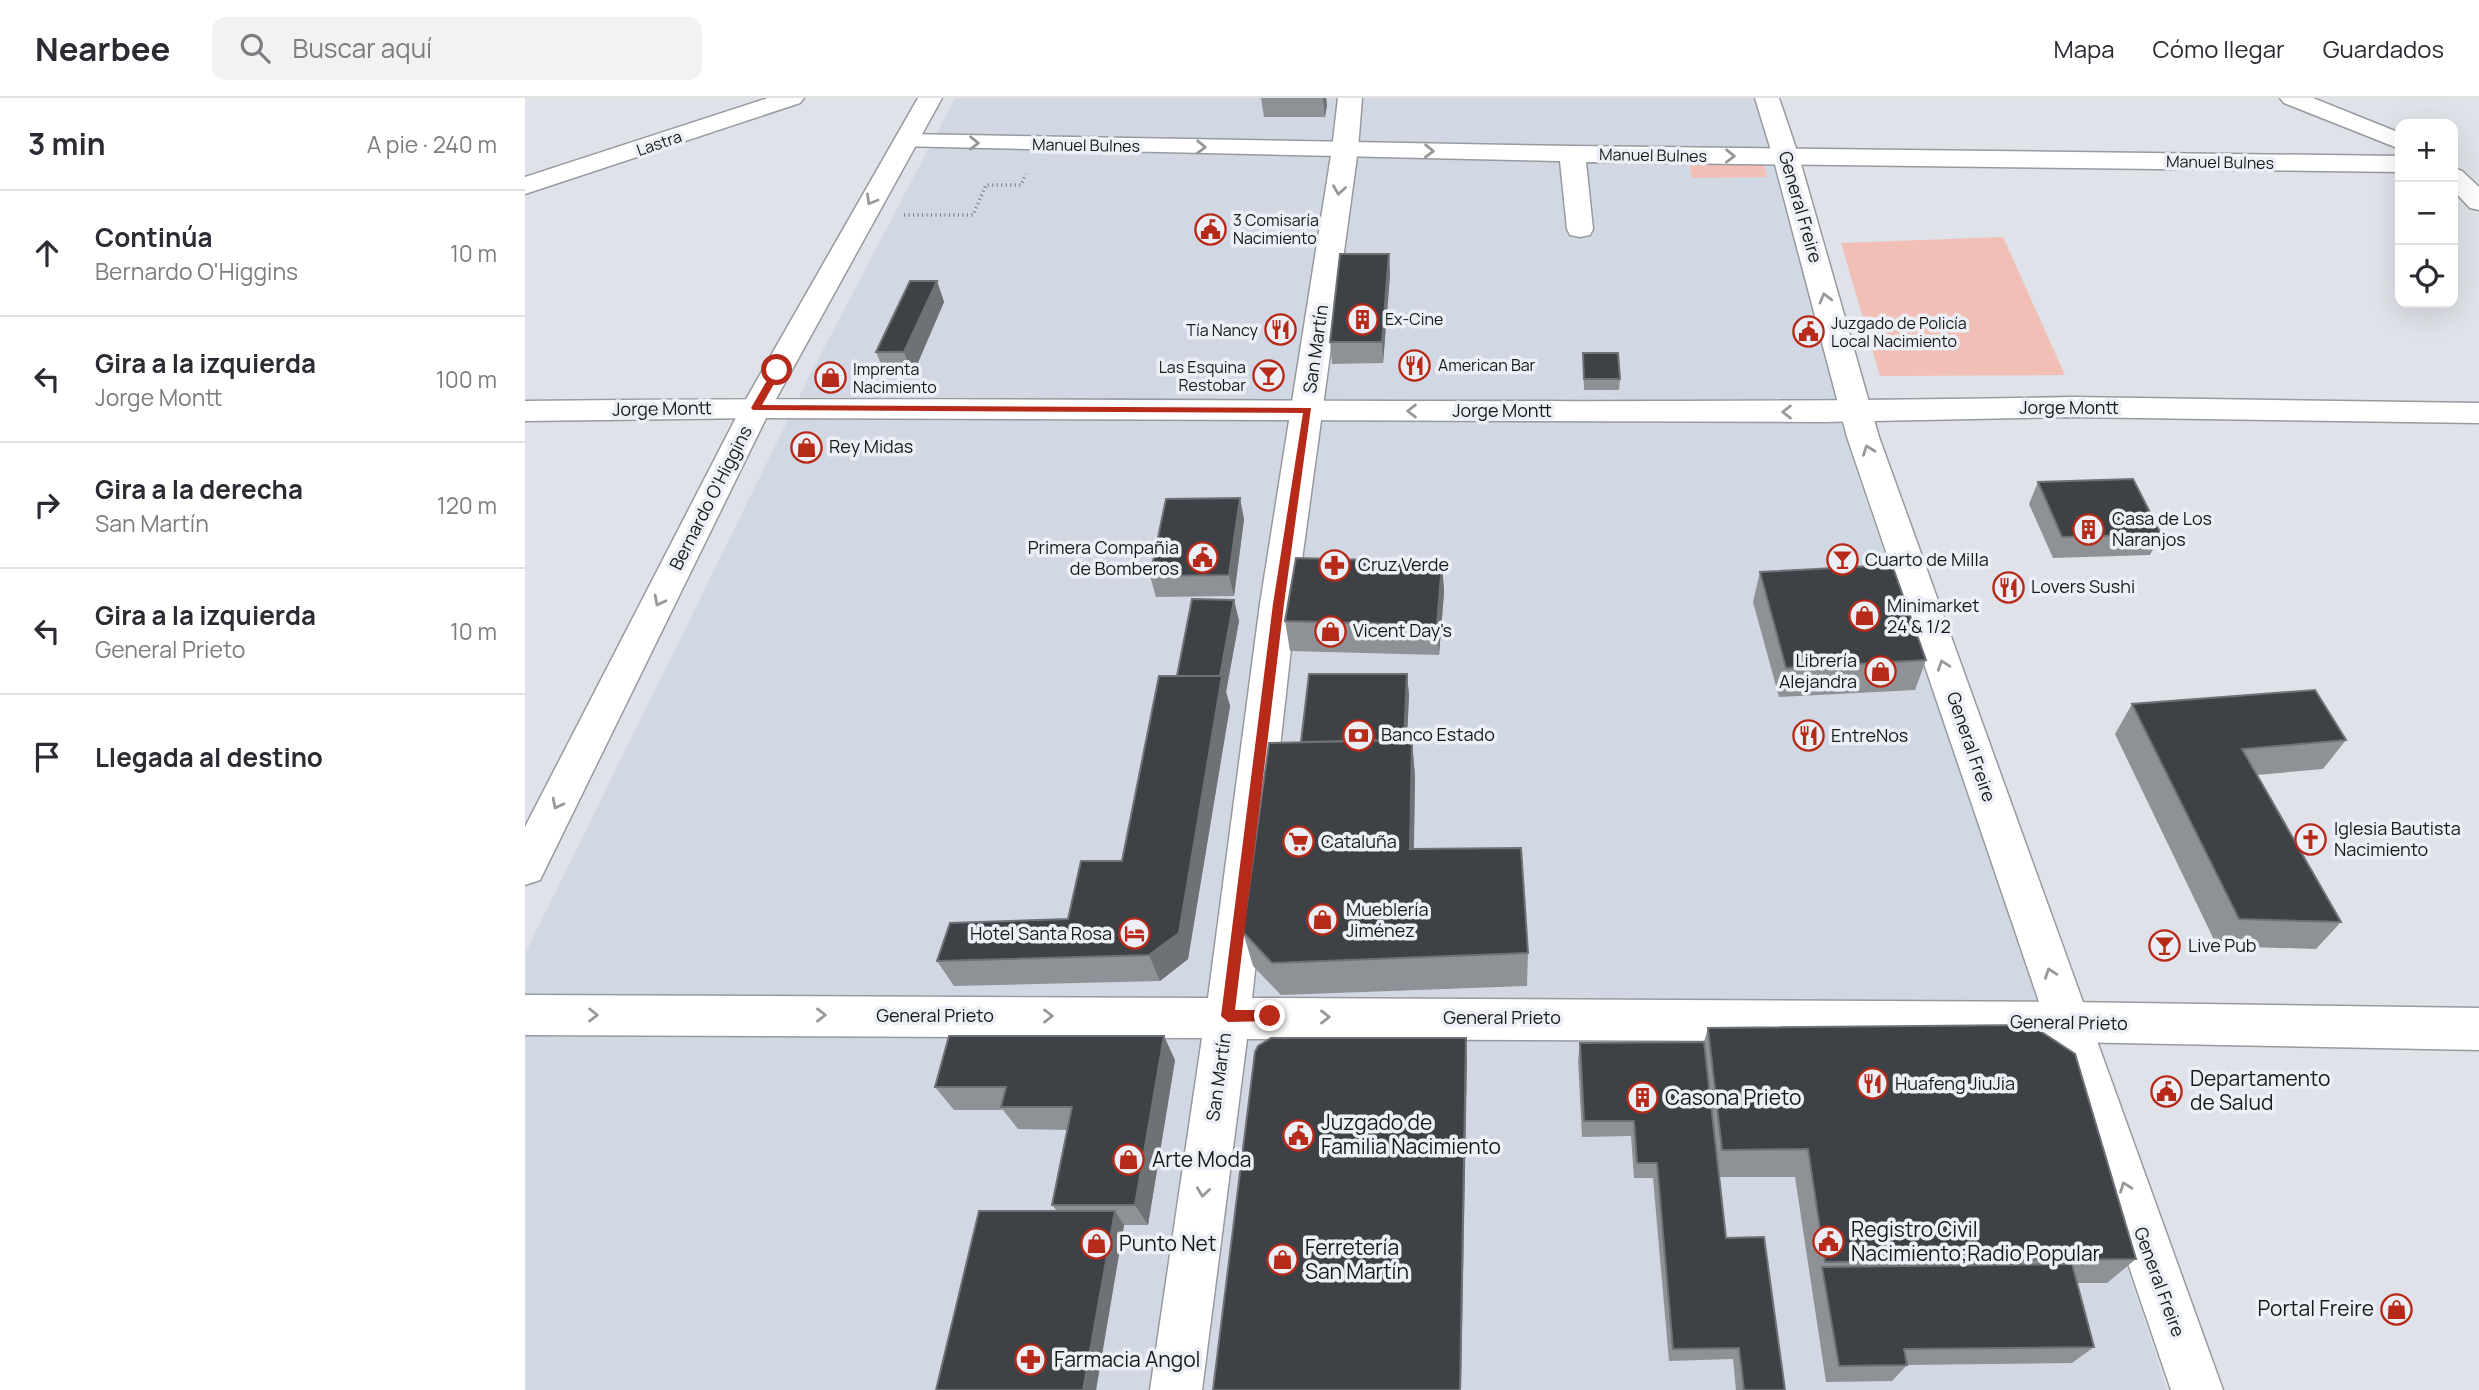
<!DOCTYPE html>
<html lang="es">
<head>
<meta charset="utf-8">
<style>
  :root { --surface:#fff; --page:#f2f2f3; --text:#2b2b33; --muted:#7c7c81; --line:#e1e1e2 }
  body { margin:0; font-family:Manrope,sans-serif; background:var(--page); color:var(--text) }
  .controls { position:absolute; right:21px; top:21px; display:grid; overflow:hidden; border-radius:14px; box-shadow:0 7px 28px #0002 }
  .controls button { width:63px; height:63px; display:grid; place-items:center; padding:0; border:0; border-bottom:2px solid var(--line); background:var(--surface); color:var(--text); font:35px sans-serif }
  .stop { position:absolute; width:21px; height:21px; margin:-16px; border:5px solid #b72a19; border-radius:50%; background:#fff }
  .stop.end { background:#b72a19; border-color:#fff; box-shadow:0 2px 7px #0008 }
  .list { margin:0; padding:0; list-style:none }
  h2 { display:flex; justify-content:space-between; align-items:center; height:91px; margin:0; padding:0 28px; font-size:30px }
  h2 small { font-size:23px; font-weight:400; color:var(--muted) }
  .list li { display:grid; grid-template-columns:46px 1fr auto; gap:21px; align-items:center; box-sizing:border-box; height:126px; padding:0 28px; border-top:2px solid var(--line) }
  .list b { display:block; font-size:26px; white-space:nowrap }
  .list p { margin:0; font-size:23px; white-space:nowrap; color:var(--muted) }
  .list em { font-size:23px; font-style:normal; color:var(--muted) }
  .icon { flex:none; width:38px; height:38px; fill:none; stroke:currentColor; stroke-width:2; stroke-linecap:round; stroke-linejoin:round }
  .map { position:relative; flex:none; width:1954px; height:1292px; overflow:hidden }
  header { display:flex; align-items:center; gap:42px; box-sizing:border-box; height:98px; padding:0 35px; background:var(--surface); border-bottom:2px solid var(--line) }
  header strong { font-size:33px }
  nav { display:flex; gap:38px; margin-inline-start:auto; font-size:24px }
  .search { width:490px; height:63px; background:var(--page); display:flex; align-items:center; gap:18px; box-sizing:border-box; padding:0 24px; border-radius:14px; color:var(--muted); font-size:26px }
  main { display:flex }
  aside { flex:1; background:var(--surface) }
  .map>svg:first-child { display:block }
</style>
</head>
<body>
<header>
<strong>Nearbee</strong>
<div class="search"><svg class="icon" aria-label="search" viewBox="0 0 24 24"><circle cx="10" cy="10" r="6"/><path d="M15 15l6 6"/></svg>Buscar aquí</div>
<nav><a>Mapa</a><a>Cómo llegar</a><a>Guardados</a></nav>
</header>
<main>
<aside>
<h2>3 min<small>A pie · 240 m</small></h2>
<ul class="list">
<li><svg class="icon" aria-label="ahead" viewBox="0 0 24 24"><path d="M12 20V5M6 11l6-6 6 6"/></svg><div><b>Continúa</b><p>Bernardo O'Higgins</p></div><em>10 m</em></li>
<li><svg class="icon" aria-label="left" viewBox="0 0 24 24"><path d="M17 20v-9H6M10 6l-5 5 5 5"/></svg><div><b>Gira a la izquierda</b><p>Jorge Montt</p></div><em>100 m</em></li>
<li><svg class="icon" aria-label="right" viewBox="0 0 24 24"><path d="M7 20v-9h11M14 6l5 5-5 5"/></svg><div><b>Gira a la derecha</b><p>San Martín</p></div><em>120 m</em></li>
<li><svg class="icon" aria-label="left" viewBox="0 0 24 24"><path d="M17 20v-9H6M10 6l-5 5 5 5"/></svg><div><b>Gira a la izquierda</b><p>General Prieto</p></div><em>10 m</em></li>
<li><svg class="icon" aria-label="arrive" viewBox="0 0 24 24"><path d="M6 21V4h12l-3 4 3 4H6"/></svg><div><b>Llegada al destino</b></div></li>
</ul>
</aside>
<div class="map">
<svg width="1954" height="1292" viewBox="0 0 1954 1292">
  <rect width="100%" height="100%" fill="#dfe2e8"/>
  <path fill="#d1d8e4" d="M430,0H1233L1255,75L1320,340L1537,969L1642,1292H0V856L287,273Z"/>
  <g fill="#f2bfb6">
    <path d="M1238,65L1242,79L1167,80L1164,66Z"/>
    <path d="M1478,139L1540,277L1355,278L1316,145Z"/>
  </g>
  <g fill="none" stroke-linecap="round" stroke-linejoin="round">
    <defs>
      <g id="minor">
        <path d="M243,0H279L275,5L0,96V79Z"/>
        <path d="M1755,0H1788L1875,35V51L1759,5Z"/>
        <path d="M381,36L1047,48L1875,58V74L1061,64L1068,131L1065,137L1055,139L1045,137L1042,131L1035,63L372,48L369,43L372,38Z"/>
        <path d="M1928,70L1937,73L1954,89V112L1945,110L1928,92Z"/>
        <path d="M1547,299L1954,305V325L1547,319L1297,324L231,320L0,323V303C516,297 1031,309 1547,299Z"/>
      </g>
      <path id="tertiary" d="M813,0H837L833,51L771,506L727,900L1542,904L1954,910V952L1542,944L722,941L677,1292H625L677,940L0,937V897L683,900L735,506L807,51Z"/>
      <g id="secondary">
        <path d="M393,0H417L246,310L15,782L0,787V729L216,310Z"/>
        <path d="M1230,0H1254L1274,59L1354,339L1698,1292H1646L1322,339L1248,59Z"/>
      </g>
    </defs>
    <use href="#minor" stroke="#979a9f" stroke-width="3"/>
    <use href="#tertiary" stroke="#979a9f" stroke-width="3"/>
    <use href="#secondary" stroke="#979a9f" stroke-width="3"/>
    <path stroke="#797b7f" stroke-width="3.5" stroke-dasharray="1 3.5" stroke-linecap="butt" d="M379,117H448L461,87H496L501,76"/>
    <use href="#minor" fill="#fff" fill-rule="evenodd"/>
    <use href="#tertiary" fill="#fff" fill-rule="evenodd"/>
    <use href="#secondary" fill="#fff" fill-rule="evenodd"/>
  </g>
  <g fill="#8e9296">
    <path d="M736,0H801L802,7L800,19H739Z"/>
    <path d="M864,156L865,177L858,265L807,266L805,244Z"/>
    <path d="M412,183L419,204L388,276H360L351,254Z"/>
    <path d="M1058,255L1095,281L1094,292H1059Z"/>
    <path d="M1513,384L1636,436L1625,457L1528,460L1504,406Z"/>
    <path d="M719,421L709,498L631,499L625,478Z"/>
    <path d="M917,464L919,494L914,557L765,553L760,523Z"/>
    <path d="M1235,474L1401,562L1390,592L1254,599L1228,504Z"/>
    <path d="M709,502L714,523L701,594L705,608L663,861L635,883L429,888L412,863L543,821L597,763L652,578Z"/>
    <path d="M882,576L884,597L882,642H887L890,679L889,751L1003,855L1002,888L756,897L728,868L718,834L776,644Z"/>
    <path d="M1607,606L1821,642L1798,671L1732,677L1816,824L1791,851L1692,848L1590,636Z"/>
    <path d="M1183,930L1611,1161L1582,1185H1552L1569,1249L1547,1265L1382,1267L1367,1283L1301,1284L1270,1079H1194L1201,1140L1260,1292H1211L1208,1261L1144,1263L1128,1080H1109L1106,1038L1057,1039L1053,962L1055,945L1179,944Z"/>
    <path d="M650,962L623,1127H599L571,1292H411L532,1113L527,1107L543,1032L493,1031L478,1012H429L410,989Z"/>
  </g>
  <g fill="#6e7176">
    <path d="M798,0H801L802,7L800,19Z"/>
    <path d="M864,156L865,177L858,265L857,244Z"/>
    <path d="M412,183L419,204L388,276L379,254Z"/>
    <path d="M715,400L719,421L709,498L704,477Z"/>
    <path d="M917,464L919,494L914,557L912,527Z"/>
    <path d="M709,502L714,523L701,594L705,608L663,861L635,883L624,857L695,581Z"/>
    <path d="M882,576L884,597L880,677L878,657Z"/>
    <path d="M887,642L890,679L888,786L885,751Z"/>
    <path d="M639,938L650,962L623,1127L610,1107Z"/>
    <path d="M941,940L942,964L936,1292H935Z"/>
    <path d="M590,1113L599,1127L571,1292H558Z"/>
  </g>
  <g fill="#3e4145" stroke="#6e7176" stroke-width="2">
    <path d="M815,156H864L857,244H805Z"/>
    <path d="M385,183H412L379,254H351Z"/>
    <path d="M1058,255H1093L1095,281H1059Z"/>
    <path d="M1608,381L1636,436L1537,439L1513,384Z"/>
    <path d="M715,400L704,477L625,478L641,401Z"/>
    <path d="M771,460L917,464L912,527L760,523Z"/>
    <path d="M1367,467L1401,562L1261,570L1235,474Z"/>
    <path d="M667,501L709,502L695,578H652Z"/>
    <path d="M784,576H882L879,642L776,644Z"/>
    <path d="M634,578H697L654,835L624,857L412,863L425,825L543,821L556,763H597Z"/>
    <path d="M1790,592L1821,642L1717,651L1816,824L1714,821L1607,606Z"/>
    <path d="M887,642L885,751L996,750L1003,855L747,865L718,834L744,645Z"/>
    <path d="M1506,927L1550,956L1611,1161L1300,1164L1283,1051L1197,1052L1183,930Z"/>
    <path d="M424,938H639L610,1107H527L547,1009H476L481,989H410Z"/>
    <path d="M746,940H941L935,1292H688L730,954L733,948Z"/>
    <path d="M1179,944L1201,1140L1239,1139L1260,1292H1219L1214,1250L1148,1251L1132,1065H1112L1109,1023H1059L1055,945Z"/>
    <path d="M454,1113H590L558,1292H411Z"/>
    <path d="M1547,1166L1569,1249L1379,1251L1382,1267L1314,1268L1297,1169Z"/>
  </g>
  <defs><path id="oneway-chevron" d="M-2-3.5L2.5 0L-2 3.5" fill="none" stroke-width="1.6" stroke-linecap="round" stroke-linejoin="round" transform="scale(1.75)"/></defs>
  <g stroke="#979898">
    <use href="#oneway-chevron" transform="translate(449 45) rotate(1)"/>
    <use href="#oneway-chevron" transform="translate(676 49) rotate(1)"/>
    <use href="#oneway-chevron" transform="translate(904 53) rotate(1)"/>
    <use href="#oneway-chevron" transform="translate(1205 58) rotate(1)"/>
    <use href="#oneway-chevron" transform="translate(814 92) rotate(98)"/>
    <use href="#oneway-chevron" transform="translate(346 102) rotate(120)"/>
    <use href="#oneway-chevron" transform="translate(1300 200) rotate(-105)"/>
    <use href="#oneway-chevron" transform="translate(887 313) rotate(180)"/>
    <use href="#oneway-chevron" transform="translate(1262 314) rotate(-180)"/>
    <use href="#oneway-chevron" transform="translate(1343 352) rotate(-110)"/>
    <use href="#oneway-chevron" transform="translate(134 503) rotate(117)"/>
    <use href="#oneway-chevron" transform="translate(1418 567) rotate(-109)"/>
    <use href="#oneway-chevron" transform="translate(32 706) rotate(117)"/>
    <use href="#oneway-chevron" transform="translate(1525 875) rotate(-109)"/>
    <use href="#oneway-chevron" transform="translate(68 917)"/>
    <use href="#oneway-chevron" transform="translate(296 917)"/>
    <use href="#oneway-chevron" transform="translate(523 918)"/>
    <use href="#oneway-chevron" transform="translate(800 919)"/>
    <use href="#oneway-chevron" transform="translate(1600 1089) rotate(-110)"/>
    <use href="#oneway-chevron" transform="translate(678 1094) rotate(98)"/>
  </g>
  <path fill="#b72a19" d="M252,270L257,272L237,307L786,310L759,506L710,912H745L749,914V923L703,924L696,918L748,506L778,315L228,312L226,310L248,272Z"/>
  <defs>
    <symbol id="civic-ring" viewBox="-11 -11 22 22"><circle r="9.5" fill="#eceff5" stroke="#b72a19" stroke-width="1.5"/><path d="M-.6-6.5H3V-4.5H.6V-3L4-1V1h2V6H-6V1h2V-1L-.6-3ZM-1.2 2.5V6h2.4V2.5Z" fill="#b72a19"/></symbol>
    <symbol id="building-ring" viewBox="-11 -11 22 22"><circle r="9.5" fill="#eceff5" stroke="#b72a19" stroke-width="1.5"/><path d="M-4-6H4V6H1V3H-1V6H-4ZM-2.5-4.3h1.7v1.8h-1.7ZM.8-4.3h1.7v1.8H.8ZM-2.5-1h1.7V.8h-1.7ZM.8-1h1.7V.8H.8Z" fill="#b72a19"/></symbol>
    <symbol id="restaurant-ring" viewBox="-11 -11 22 22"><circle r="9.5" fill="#eceff5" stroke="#b72a19" stroke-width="1.5"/><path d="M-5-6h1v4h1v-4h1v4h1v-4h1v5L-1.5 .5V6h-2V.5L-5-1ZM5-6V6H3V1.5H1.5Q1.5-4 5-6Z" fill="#b72a19"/></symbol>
    <symbol id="bar-ring" viewBox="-11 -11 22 22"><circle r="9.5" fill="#eceff5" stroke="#b72a19" stroke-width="1.5"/><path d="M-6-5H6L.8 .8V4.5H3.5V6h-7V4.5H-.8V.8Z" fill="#b72a19"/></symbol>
    <symbol id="shop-ring" viewBox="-11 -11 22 22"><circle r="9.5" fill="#eceff5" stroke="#b72a19" stroke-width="1.5"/><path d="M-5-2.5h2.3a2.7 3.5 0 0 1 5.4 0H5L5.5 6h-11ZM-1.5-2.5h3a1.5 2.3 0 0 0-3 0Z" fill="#b72a19"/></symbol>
    <symbol id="pharmacy-ring" viewBox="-11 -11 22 22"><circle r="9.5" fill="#eceff5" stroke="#b72a19" stroke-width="1.5"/><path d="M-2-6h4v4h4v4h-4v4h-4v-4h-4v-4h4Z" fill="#b72a19"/></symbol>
    <symbol id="bank-ring" viewBox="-11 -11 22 22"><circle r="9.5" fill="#eceff5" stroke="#b72a19" stroke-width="1.5"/><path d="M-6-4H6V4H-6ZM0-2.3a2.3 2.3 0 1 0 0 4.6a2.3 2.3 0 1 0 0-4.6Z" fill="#b72a19"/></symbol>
    <symbol id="church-ring" viewBox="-11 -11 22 22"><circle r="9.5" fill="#eceff5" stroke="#b72a19" stroke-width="1.5"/><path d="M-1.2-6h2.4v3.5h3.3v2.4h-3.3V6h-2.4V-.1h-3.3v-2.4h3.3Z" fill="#b72a19"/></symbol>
    <symbol id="supermarket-ring" viewBox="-11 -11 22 22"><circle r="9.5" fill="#eceff5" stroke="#b72a19" stroke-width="1.5"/><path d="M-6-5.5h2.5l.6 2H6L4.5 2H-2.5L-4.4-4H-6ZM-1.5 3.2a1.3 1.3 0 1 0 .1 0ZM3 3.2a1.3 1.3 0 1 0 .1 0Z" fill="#b72a19"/></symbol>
    <symbol id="hotel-ring" viewBox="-11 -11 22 22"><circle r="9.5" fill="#eceff5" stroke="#b72a19" stroke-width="1.5"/><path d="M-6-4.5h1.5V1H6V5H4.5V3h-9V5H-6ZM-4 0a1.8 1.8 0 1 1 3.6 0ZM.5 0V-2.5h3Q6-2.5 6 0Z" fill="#b72a19"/></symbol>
  </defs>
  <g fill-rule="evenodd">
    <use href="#civic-ring" x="668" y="114" width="35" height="35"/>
    <use href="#building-ring" x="820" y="204" width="35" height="35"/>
    <use href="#restaurant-ring" x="738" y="214" width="35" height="35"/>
    <use href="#civic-ring" x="1266" y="216" width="35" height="35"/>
    <use href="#restaurant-ring" x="872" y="250" width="35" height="35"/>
    <use href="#bar-ring" x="726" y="260" width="35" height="35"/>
    <use href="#shop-ring" x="288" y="262" width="35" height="35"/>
    <use href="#shop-ring" x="264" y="332" width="35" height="35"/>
    <use href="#building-ring" x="1546" y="414" width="35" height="35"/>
    <use href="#civic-ring" x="660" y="442" width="35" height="35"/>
    <use href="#bar-ring" x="1300" y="444" width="35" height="35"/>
    <use href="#pharmacy-ring" x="792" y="450" width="35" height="35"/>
    <use href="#restaurant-ring" x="1466" y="472" width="35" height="35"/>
    <use href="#shop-ring" x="1322" y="500" width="35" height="35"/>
    <use href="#shop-ring" x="788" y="516" width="35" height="35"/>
    <use href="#shop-ring" x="1338" y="556" width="35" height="35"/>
    <use href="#bank-ring" x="816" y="620" width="35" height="35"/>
    <use href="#restaurant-ring" x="1266" y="620" width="35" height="35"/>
    <use href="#church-ring" x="1768" y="724" width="35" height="35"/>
    <use href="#supermarket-ring" x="756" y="726" width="35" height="35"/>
    <use href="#shop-ring" x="780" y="804" width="35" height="35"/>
    <use href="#hotel-ring" x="592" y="818" width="35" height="35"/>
    <use href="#bar-ring" x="1622" y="830" width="35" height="35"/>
    <use href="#restaurant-ring" x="1330" y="968" width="35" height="35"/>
    <use href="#civic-ring" x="1624" y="976" width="35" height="35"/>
    <use href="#building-ring" x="1100" y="982" width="35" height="35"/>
    <use href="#civic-ring" x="756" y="1020" width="35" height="35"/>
    <use href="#shop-ring" x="586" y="1044" width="35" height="35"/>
    <use href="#civic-ring" x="1286" y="1126" width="35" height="35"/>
    <use href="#shop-ring" x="554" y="1128" width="35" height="35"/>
    <use href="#shop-ring" x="740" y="1144" width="35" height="35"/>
    <use href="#shop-ring" x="1854" y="1194" width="35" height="35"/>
    <use href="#pharmacy-ring" x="488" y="1244" width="35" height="35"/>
  </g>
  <g text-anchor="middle" stroke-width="7" stroke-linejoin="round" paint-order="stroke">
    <g font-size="16" fill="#18191b" stroke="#eceff5">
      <text transform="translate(134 45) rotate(-19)" y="6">Lastra</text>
      <text transform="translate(561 47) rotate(1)" y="6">Manuel Bulnes</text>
      <text transform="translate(1128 57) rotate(1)" y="6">Manuel Bulnes</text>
      <text transform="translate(1695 64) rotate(1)" y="6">Manuel Bulnes</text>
    </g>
    <g font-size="16" fill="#18191b" stroke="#eceff5" text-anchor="start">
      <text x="708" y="128">3 Comisaría<tspan x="708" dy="18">Nacimiento</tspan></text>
      <text x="860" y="227">Ex-Cine</text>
      <text x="1306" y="231">Juzgado de Policía<tspan x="1306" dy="18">Local Nacimiento</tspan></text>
      <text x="733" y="238" text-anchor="end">Tía Nancy</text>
      <text x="913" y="273">American Bar</text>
      <text x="721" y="275" text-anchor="end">Las Esquina<tspan x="721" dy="18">Restobar</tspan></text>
      <text x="328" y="277">Imprenta<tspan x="328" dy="18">Nacimiento</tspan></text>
    </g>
    <g font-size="18" fill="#18191b" stroke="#eceff5">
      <text transform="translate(1275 109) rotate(74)" y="6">General Freire</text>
      <text transform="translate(791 251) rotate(-82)" y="6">San Martín</text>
      <text x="1544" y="316">Jorge Montt</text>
      <text transform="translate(137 311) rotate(-1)" y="6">Jorge Montt</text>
      <text x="977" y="319">Jorge Montt</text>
      <text transform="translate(186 400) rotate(-63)" y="6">Bernardo O'Higgins</text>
      <text transform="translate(1446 649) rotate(71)" y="6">General Freire</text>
      <text x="410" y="924">General Prieto</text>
      <text x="977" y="926">General Prieto</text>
      <text transform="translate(1544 925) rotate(1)" y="6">General Prieto</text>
      <text transform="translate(694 979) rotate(-82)" y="6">San Martín</text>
      <text transform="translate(1634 1184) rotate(70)" y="6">General Freire</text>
    </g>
    <g font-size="18" fill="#18191b" stroke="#eceff5" text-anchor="start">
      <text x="304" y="355">Rey Midas</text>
      <text x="1587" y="427">Casa de Los<tspan x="1587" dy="21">Naranjos</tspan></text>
      <text x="654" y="456" text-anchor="end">Primera Compañia<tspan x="654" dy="21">de Bomberos</tspan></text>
      <text x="1340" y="468">Cuarto de Milla</text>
      <text x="833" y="473">Cruz Verde</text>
      <text x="1506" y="495">Lovers Sushi</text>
      <text x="1362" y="514">Minimarket<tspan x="1362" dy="21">24 &amp; 1/2</tspan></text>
      <text x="828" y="539">Vicent Day's</text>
      <text x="1332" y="569" text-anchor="end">Librería<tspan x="1332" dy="21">Alejandra</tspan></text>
      <text x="856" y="643">Banco Estado</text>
      <text x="1306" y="644">EntreNos</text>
      <text x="1809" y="737">Iglesia Bautista<tspan x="1809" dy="21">Nacimiento</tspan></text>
      <text x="796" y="750">Cataluña</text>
      <text x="821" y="818">Mueblería<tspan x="821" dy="21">Jiménez</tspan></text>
      <text x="587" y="842" text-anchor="end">Hotel Santa Rosa</text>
      <text x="1663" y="854">Live Pub</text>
      <text x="1370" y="992">Huafeng JiuJia</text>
    </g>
    <g font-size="21" fill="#18191b" stroke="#eceff5" text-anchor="start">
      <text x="1665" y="988">Departamento<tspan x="1665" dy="24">de Salud</tspan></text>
      <text x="1140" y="1007">Casona Prieto</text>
      <text x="796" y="1032">Juzgado de<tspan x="796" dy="24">Familia Nacimiento</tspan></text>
      <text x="627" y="1069">Arte Moda</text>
      <text x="1326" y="1139">Registro Civil<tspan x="1326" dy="24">Nacimiento;Radio Popular</tspan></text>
      <text x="594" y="1153">Punto Net</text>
      <text x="780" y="1157">Ferretería<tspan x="780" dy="24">San Martín</tspan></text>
      <text x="1849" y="1218" text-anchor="end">Portal Freire</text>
      <text x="529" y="1269">Farmacia Angol</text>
    </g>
  </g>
</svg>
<div class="controls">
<button>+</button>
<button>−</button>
<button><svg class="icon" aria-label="locate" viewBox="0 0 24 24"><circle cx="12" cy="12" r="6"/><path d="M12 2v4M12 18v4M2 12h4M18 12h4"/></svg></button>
</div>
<div class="stop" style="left:252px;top:272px"></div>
<div class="stop end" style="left:745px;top:918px"></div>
</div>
</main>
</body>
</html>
